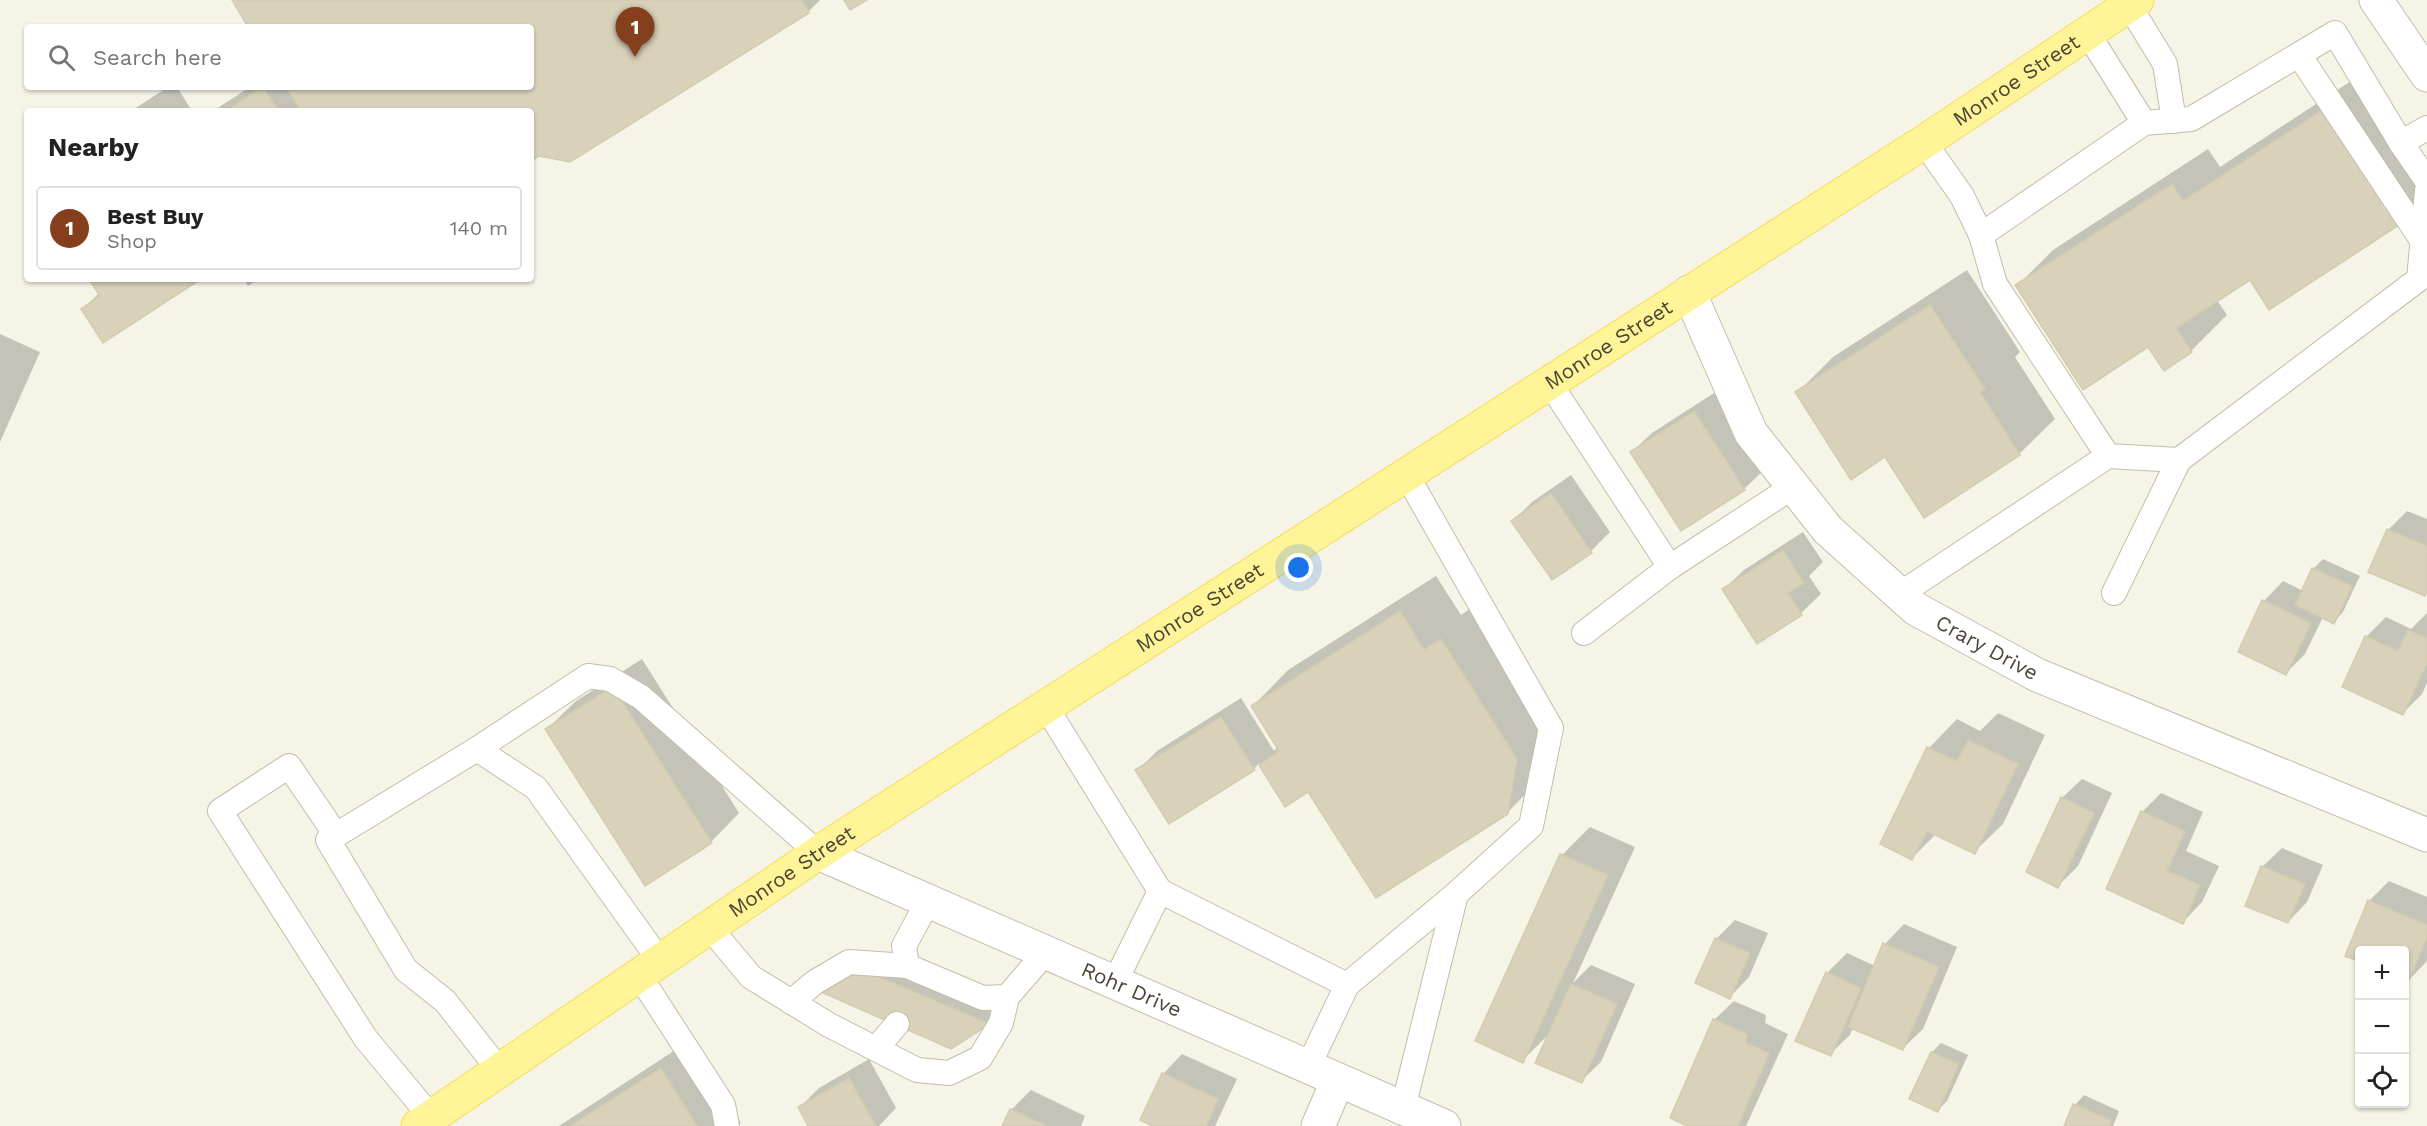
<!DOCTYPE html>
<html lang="en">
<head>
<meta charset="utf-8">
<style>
  :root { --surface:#fff; --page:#f2f2f2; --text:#222; --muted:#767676; --line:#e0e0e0; --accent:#853f1c }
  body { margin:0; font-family:"Work Sans",sans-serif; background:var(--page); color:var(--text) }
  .controls { position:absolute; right:18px; bottom:18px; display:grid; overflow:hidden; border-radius:6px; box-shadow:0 2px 4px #0004 }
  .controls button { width:54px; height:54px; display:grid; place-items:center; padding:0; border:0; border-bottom:2px solid var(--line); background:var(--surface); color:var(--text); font:30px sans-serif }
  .you { position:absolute; left:1299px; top:568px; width:21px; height:21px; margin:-15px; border:4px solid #fff; border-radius:50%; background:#1a73e8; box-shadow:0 0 0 9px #1a73e833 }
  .badge { display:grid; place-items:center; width:39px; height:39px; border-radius:50%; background:var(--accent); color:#fff; font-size:20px; font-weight:700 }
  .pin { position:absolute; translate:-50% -50px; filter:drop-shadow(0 2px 3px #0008) }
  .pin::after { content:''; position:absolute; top:32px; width:21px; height:18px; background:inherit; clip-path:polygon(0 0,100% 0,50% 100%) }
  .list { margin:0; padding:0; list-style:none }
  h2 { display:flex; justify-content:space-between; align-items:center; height:78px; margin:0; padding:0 24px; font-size:26px }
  h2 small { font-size:20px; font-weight:400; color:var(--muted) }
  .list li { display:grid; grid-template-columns:39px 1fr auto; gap:18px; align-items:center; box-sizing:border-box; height:84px; margin:0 12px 12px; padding:0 12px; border:2px solid var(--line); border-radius:6px }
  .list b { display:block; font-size:22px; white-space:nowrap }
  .list p { margin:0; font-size:20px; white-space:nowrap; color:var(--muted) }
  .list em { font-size:20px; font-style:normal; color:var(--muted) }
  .icon { flex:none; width:33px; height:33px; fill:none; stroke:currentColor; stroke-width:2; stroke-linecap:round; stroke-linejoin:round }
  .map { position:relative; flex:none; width:2427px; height:1126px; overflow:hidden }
  .search { position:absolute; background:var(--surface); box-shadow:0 2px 4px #0004; left:24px; top:24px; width:510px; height:66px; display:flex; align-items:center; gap:15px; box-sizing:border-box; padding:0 21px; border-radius:6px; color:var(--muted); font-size:22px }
  .panel { position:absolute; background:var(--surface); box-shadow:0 2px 4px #0004; left:24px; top:108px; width:510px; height:174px; border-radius:6px }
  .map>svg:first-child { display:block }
</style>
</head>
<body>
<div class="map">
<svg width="2427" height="1126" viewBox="0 0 2427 1126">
  <rect width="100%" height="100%" fill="#f5f4e7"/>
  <g fill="#0003">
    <path d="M233,0H820L808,12L569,161L539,154L531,160V111H213L250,87H531V27H250Z"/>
    <path d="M2360,75L2427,195L2398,224L2250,278L2217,300L2227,315L2191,351L2148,345L2017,286L2053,250L2208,149L2220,167Z"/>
    <path d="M168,87H177L192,111H131Z"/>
    <path d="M1967,270L2020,352L2015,357L2055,419L2019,454L1886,455L1797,393L1833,357Z"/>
    <path d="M91,279H198L83,309L100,292Z"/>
    <path d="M244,279H258L248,286Z"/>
    <path d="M0,334L40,352L0,442Z"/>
    <path d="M1714,393L1764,470L1744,489L1632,452L1652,433Z"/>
    <path d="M1571,475L1610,532L1591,551L1513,521L1532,502Z"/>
    <path d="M2407,511L2427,519V592L2424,594L2388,530Z"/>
    <path d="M1803,532L1823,562L1809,576L1821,594L1801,613L1758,642L1724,589L1744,570Z"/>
    <path d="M2323,559L2360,576L2343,612L2334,622L2323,617L2305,654L2286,673L2264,601L2283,581L2303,591L2313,569Z"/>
    <path d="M1436,576L1461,615L1477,604L1552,723L1543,776L1507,813L1309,790L1286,805L1259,763L1254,769L1137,771L1157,751L1241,698L1274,751L1278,747L1253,706L1288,670Z"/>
    <path d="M2427,613V683L2422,694L2403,713L2366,637L2386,617L2411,629Z"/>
    <path d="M642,659L739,813L711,842L547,729L576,701Z"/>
    <path d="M1998,713L2045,735L2003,824L1974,852L1936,834L1912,858L1929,748L1957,719L1980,731Z"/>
    <path d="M2082,779L2112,793L2078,866L2058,886L2062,798Z"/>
    <path d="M2161,793L2203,812L2186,851L2219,866L2202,902L2183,922L2142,812Z"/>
    <path d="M1590,827L1635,847L1573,983L1591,965L1635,984L1601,1062L1581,1081L1550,1033L1522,1061L1562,855Z"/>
    <path d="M2282,848L2323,865L2307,902L2288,922L2262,867Z"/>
    <path d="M2389,881L2427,897V961L2408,981L2404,950H2360L2347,955L2369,901Z"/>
    <path d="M1735,920L1768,933L1749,977L1730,997L1716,939Z"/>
    <path d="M1904,924L1957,947L1923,1029L1903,1048L1853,1027L1850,1035L1830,1054L1827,973L1847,953L1875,966L1885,944Z"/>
    <path d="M864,957L998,1014L989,1023L817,988Z"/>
    <path d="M1734,1001L1766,1015L1765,1023L1788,1034L1746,1126H1691L1714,1020Z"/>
    <path d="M689,1041L741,1123L738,1126H559Z"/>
    <path d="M1941,1043L1968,1055L1947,1101L1938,1110L1932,1052Z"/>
    <path d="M1182,1054L1237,1079L1215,1126H1155L1163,1074Z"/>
    <path d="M869,1059L896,1108L879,1126H810L800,1107L819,1088Z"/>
    <path d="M1031,1090L1085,1116L1081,1126H1004L1011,1110Z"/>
    <path d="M2084,1095L2119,1111L2113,1126H2066L2075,1105Z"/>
  </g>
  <g fill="#d8d2bb" stroke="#d4ccae" stroke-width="1.5">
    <path d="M232,0H802L809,13L570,162L539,156L531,161V111H301L286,87H531V27H248Z"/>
    <path d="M844,0H867L850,10Z"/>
    <path d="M263,87L279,111H226L262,87Z"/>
    <path d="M2324,109L2399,225L2269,310L2250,280L2176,328L2192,352L2164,371L2148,347L2083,390L2015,285L2172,184L2183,201Z"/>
    <path d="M89,279H201L103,343L81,309L100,296Z"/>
    <path d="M1930,305L1985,389L1980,392L2020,455L1924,518L1885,457L1851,480L1795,392Z"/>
    <path d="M1694,411L1745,490L1681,531L1630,452Z"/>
    <path d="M1551,493L1592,553L1552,580L1511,521Z"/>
    <path d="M2387,529L2427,546V591L2425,596L2368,572Z"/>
    <path d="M1783,550L1804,583L1788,593L1802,615L1757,644L1722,589Z"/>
    <path d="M2312,568L2352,586L2334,624L2295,605Z"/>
    <path d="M2262,600L2311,623L2286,675L2238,652Z"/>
    <path d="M1400,611L1424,650L1441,639L1517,759L1508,814L1376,898L1308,792L1285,807L1259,765L1279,751L1251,706Z"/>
    <path d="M2408,630L2427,638V663L2403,715L2342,687L2365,636L2398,651Z"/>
    <path d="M613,687L712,843L645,886L545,729Z"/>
    <path d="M1221,717L1255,770L1169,824L1135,770Z"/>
    <path d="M1968,740L2018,764L1975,854L1927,831L1912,860L1880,844L1927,747L1957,761Z"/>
    <path d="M2061,797L2094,813L2058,888L2026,872Z"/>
    <path d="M2141,811L2185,831L2167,871L2200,885L2183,924L2106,889Z"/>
    <path d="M1560,854L1608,875L1523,1063L1475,1041Z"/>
    <path d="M2261,866L2305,884L2288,923L2245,906Z"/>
    <path d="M2368,900L2427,925V938L2408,982L2404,981V950H2360V962L2345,956Z"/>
    <path d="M1715,938L1750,953L1730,999L1695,983Z"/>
    <path d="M1883,943L1939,967L1903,1050L1848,1027Z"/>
    <path d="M853,966L990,1024L951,1049L814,989Z"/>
    <path d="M1826,972L1861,988L1831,1056L1795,1041Z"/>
    <path d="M1571,984L1617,1004L1582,1083L1535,1063Z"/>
    <path d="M1713,1019L1747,1034L1746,1043L1769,1053L1738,1126H1687L1670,1118Z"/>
    <path d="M1931,1052L1959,1064L1938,1112L1909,1099Z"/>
    <path d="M661,1068L697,1126H570Z"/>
    <path d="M1162,1073L1218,1099L1206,1126H1152L1140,1120Z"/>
    <path d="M849,1078L876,1126H808L798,1107Z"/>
    <path d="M2073,1104L2111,1120L2109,1126H2064Z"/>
    <path d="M1010,1109L1047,1126H1002Z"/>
  </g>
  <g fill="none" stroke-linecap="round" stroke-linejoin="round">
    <defs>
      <g id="service">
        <path d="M2129,5L2165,64L2174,121"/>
        <path d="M2087,32L2144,123"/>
        <path d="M2299,55L2422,240"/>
        <path d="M1924,142L1962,196L1981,235L2144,123L2191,119L2335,33L2401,143L2427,128"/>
        <path d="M2401,143L2427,181"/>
        <path d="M1981,235L1995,284L2108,456"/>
        <path d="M1549,382L1670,567L1794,486"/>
        <path d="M2114,593L2179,460L2419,279L2427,191"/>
        <path d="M1900,594L2108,456L2179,460"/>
        <path d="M1584,633L1670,567"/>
        <path d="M1046,707L1160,891L1347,985"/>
        <path d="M477,749L536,788L660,961"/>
        <path d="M336,835L289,766L220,811L366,1039L431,1117"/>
        <path d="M928,901L904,946L907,966L983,998L1007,997L1047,951"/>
        <path d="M710,928L751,977L829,1025L917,1070L949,1073L980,1058L1001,1023L1007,997"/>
        <path d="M639,975L723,1105L727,1126"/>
        <path d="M1115,982L1160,891"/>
        <path d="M791,1002L815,982L849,962L907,966"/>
        <path d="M876,1049L897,1024"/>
        <path d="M1308,1067L1347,985L1456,894L1531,826L1551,728L1406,474"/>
        <path d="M500,1071L445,1001L406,970L328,840L477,749L588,676L610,679L641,697L818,853"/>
        <path d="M1403,1108L1456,894"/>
      </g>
      <g id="minor">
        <path d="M2376,0L2427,75"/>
        <path id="s1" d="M1689,292L1751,433L1828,530L1916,609L2037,675L2427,835"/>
        <path id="s2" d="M818,853L1444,1126"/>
        <path d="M1318,1126L1338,1080"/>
      </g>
      <g id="primary">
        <path id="s3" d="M418,1126L818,853L1924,142L2137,0"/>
      </g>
    </defs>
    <use href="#service" stroke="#c2bea9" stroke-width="26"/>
    <use href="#minor" stroke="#c2bea9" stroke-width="35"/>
    <use href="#primary" stroke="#f1df5a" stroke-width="35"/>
    <use href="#service" stroke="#fff" stroke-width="24"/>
    <use href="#minor" stroke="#fff" stroke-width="33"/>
    <use href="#primary" stroke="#fff497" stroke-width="33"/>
  </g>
  <g text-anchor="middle" stroke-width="6" stroke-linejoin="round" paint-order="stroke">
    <g font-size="21" fill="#4a4535" stroke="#fff">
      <text dy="7" stroke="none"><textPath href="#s3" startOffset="1910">Monroe Street</textPath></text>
      <text dy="7" stroke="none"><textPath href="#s3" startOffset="1424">Monroe Street</textPath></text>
      <text dy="7" stroke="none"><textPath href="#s3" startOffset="938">Monroe Street</textPath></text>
      <text dy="7" stroke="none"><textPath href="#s1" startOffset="477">Crary Drive</textPath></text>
      <text dy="7" stroke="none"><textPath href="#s3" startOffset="452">Monroe Street</textPath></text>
      <text dy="7" stroke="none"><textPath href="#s2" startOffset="342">Rohr Drive</textPath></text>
    </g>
  </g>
</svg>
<div class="controls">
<button>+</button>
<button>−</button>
<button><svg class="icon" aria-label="locate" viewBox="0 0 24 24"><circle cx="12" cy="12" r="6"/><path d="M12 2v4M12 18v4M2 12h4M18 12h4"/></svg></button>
</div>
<div class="you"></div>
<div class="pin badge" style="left:635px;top:57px">1</div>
<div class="search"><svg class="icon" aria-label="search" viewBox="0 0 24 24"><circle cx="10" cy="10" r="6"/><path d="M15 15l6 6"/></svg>Search here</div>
<section class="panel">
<h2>Nearby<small></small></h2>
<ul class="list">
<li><span class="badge">1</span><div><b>Best Buy</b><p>Shop</p></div><em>140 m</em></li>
</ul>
</section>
</div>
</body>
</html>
